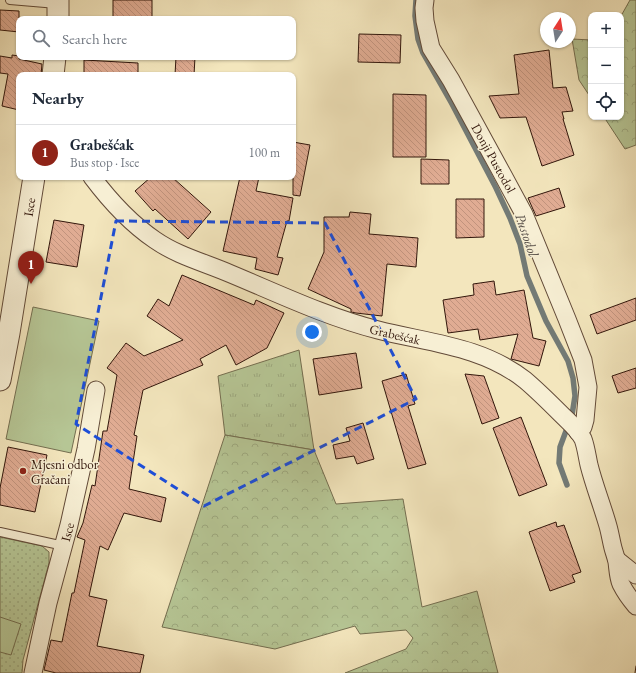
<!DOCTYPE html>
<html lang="en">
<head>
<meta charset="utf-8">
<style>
  :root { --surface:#fff; --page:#f6f6f7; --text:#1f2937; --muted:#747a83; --line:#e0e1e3; --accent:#8f2418 }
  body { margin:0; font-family:"EB Garamond",serif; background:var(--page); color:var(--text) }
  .controls { position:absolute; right:12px; top:12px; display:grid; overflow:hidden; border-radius:8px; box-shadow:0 1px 3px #0004 }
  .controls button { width:36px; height:36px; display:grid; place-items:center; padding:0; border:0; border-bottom:1px solid var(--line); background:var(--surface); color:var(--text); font:20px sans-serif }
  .compass { position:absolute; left:540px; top:12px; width:36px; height:36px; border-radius:50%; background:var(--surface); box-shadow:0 1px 3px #0004; rotate:12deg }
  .you { position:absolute; left:312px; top:332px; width:14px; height:14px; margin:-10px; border:3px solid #fff; border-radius:50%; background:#1a73e8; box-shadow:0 0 0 6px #1a73e833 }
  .badge { display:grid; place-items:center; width:26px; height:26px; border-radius:50%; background:var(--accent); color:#fff; font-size:13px; font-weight:700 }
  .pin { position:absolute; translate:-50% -33px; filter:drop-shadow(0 1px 2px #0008) }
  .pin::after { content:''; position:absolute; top:21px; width:14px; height:12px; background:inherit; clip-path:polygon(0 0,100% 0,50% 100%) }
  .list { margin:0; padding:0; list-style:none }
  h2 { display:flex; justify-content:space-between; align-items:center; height:52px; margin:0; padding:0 16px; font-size:17px }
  h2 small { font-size:13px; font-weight:400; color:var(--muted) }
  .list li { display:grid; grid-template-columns:26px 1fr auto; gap:12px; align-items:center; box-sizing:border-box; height:56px; padding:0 16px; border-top:1px solid var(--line) }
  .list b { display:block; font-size:15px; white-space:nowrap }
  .list p { margin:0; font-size:13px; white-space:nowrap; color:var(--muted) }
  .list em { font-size:13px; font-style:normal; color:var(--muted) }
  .icon { flex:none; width:22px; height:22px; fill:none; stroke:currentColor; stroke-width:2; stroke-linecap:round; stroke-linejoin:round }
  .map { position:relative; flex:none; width:636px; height:673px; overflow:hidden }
  .search { position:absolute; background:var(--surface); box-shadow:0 1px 3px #0004; left:16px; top:16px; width:280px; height:44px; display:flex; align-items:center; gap:10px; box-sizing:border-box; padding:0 14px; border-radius:8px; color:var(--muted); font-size:15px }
  .panel { position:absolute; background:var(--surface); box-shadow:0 1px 3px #0004; left:16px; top:72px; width:280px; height:108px; border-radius:8px }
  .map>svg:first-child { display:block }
</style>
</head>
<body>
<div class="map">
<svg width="636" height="673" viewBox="0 0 636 673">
  <defs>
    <pattern id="grass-tufts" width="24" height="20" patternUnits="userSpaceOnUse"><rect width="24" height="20" fill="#b6c695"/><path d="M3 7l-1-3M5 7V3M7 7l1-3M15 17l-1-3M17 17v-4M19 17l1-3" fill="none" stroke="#9da97f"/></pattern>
    <pattern id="forest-crowns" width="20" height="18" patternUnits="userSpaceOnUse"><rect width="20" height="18" fill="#b6c695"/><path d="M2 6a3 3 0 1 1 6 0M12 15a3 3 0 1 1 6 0" fill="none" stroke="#9da97f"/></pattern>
    <pattern id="park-dots" width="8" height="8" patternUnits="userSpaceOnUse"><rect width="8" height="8" fill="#b6c695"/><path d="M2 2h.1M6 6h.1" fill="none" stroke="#9da97f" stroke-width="1.8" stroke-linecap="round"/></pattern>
    <pattern id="building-back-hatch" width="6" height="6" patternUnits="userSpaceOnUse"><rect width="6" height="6" fill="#e0ac93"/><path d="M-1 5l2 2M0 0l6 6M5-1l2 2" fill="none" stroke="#c1937d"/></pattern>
  </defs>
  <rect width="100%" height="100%" fill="#f3e6bd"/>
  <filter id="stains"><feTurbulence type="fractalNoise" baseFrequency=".005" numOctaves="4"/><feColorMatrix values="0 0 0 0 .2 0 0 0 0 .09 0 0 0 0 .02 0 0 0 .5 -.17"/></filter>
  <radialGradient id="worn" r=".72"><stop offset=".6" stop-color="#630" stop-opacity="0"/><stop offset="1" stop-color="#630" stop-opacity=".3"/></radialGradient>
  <path fill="url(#grass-tufts)" stroke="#746e50" d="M299,350L314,450L225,435L218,376Z"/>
  <g fill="url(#forest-crowns)" stroke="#746e50">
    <path d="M630,0H636V145L625,149L604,117H621V16Z"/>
    <path d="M572,39L591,40V98L579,80Z"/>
    <path d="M225,435L314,450L336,504L403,499L422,607L477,591L498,673H345L406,649L413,638L406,630L360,634L355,626L275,649L162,627Z"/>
  </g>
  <path fill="url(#park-dots)" stroke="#746e50" d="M0,537L42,546L49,552V563L23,660L22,673H0Z"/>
  <g fill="#b6c695" stroke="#746e50">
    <path d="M33,307L99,321L71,453L6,439Z"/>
    <path d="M0,617L21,624L11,655L0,652Z"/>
  </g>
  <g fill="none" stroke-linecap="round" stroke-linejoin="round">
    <path stroke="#737a75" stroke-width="5.5" d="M416,0L415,16L418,39L423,53L452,104L496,188L510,218L520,244L527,276L546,321L568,361L573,378L575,396L572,415L560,447L559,463L567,485"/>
  </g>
  <g fill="url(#building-back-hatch)" stroke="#32160b">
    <rect x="113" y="0" width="39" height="19"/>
    <path d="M0,10L19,11V32L0,30Z"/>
    <path d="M359,34L401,35L400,63L358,62Z"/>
    <path d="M549,50L553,88L566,87L573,111L562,112L564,119H563L574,155L542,166L526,117L500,118L489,96L519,94L514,55Z"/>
    <path d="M12,55L19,56V59L42,64L41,75H19V110L2,106L8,74L0,73V56L12,58Z"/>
    <path d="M176,57H195L194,75H175Z"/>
    <path d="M84,60L138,63V75H84Z"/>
    <path d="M393,94L426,95V157H393Z"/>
    <path d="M293,142L310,145L300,196L293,195Z"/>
    <path d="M421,159L449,160V184H421Z"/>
    <path d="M151,177H172L211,212L188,239L155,209L153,211L135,191Z"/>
    <path d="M240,177H259L256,191L293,198L289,221H287L277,257L283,258L278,275L255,269L257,258L223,251Z"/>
    <path d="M559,188L565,207L536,216L528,198Z"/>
    <path d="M456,199H484V237L456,238Z"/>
    <path d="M350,212L371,214L369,234L418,238L416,267L387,264L382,316L356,313L351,312V309L308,289L324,252V217H349Z"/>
    <path d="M54,220L84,225L77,267L46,262Z"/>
    <path d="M182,275L254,305L256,300L284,313L267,348L236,365L226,345L200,359L203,365L143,390L134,435L137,436L129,489L166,498L161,522L124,513L108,550L100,546L89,596L107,600L97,646L144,655L140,673H56L44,670L51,640L62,642L72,593H74L85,540L77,537L83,523L92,485L95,486L103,431H107L117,375L107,368L126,343L144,356L183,340L147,316L158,299L169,306Z"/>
    <path d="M494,281L496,295L524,290L533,338L546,341L539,366L511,359L518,334L480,340L478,329L448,333L443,300L474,295L473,284Z"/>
    <path d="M636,298V320L597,334L590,315Z"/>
    <path d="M356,353L362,388L319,395L313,359Z"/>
    <path d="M636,368V388L618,393L612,376Z"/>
    <path d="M406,374L415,404L408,406L426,464L408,469L382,381Z"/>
    <path d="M465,374L484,376L499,418L482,424Z"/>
    <path d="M521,417L547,485L519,496L493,428Z"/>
    <path d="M363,423L374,459L357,464L354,456L336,459L333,445L350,441L346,428Z"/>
    <path d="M8,447L47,455L35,512L0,505V488Z"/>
    <path d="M556,522L557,527L564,525L581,572L572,575L575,582L550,591L529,532Z"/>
  </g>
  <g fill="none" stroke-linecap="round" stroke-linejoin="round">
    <defs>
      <g id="service">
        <path d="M10,0L57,4"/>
        <path d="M0,532L64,546"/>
      </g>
      <g id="minor">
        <path d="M425,0L424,8L425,21L431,48L451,80L498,166L524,214L567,319L583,360L588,387L585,420L583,427L578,432"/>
        <path d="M92,177C110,201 130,223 155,240C178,256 206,263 231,274C279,294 327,317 378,330C429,343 482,346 525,380C538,391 549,402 561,414C569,422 578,429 583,439C586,447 587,456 589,465C594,485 602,505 608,526C610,533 611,540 613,548C614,552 616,557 617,562C618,569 618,577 621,584C625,592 630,599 636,606"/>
        <path d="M617,560L636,575"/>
        <path d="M33,673L48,603L69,525L86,449L96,390"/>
      </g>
      <g id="tertiary">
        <path d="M58,19V0"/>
        <path d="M53,75L55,57"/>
        <path d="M0,380L9,333L34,177"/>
      </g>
    </defs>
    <use href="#service" stroke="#624a38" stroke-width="10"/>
    <use href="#minor" stroke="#624a38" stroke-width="19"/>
    <use href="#tertiary" stroke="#624a38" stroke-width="23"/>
    <use href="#service" stroke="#f7efd4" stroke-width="8"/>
    <use href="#minor" stroke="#f7efd4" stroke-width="17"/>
    <use href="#tertiary" stroke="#f7efd4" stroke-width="21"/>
    <path stroke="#32160b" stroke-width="1" d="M635,673L636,666"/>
  </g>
  <path fill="none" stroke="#1d4ed8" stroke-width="3" stroke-dasharray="8 5" stroke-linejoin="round" d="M116,221L325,223L416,399L204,506L76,424Z"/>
  <circle fill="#8f2418" stroke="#f7efd4" stroke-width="1.5" cx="23" cy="471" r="4"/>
  <g text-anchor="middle" stroke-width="3" stroke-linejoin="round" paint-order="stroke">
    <g font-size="13" fill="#32160b" stroke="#f7efd4">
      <text transform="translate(494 158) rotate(61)" y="5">Donji Pustodol</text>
      <text transform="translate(29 207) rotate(-81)" y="5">Isce</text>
      <text transform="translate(395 334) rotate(13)" y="5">Grabešćak</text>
      <text transform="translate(67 532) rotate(-76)" y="5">Isce</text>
    </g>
    <g font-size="13" fill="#32160b" stroke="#f7efd4" text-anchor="start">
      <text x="31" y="469">Mjesni odbor<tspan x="31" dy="15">Gračani</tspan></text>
    </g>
    <g font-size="14" font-style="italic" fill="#585049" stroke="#f7efd4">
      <text transform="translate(527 235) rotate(71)" y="5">Pustodol</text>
    </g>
  </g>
  <rect width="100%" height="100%" filter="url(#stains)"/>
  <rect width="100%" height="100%" fill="url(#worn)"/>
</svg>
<div class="controls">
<button>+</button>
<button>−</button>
<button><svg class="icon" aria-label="locate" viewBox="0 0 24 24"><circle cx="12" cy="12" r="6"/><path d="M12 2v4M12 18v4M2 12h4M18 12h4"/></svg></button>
</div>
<svg class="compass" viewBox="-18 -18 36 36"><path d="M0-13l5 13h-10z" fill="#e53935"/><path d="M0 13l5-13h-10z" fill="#747a83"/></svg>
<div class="you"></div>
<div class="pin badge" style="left:31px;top:284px">1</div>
<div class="search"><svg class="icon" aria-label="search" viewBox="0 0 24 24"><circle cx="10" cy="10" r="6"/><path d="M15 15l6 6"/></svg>Search here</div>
<section class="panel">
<h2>Nearby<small></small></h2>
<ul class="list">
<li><span class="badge">1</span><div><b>Grabešćak</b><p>Bus stop · Isce</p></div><em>100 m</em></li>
</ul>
</section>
</div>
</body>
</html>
